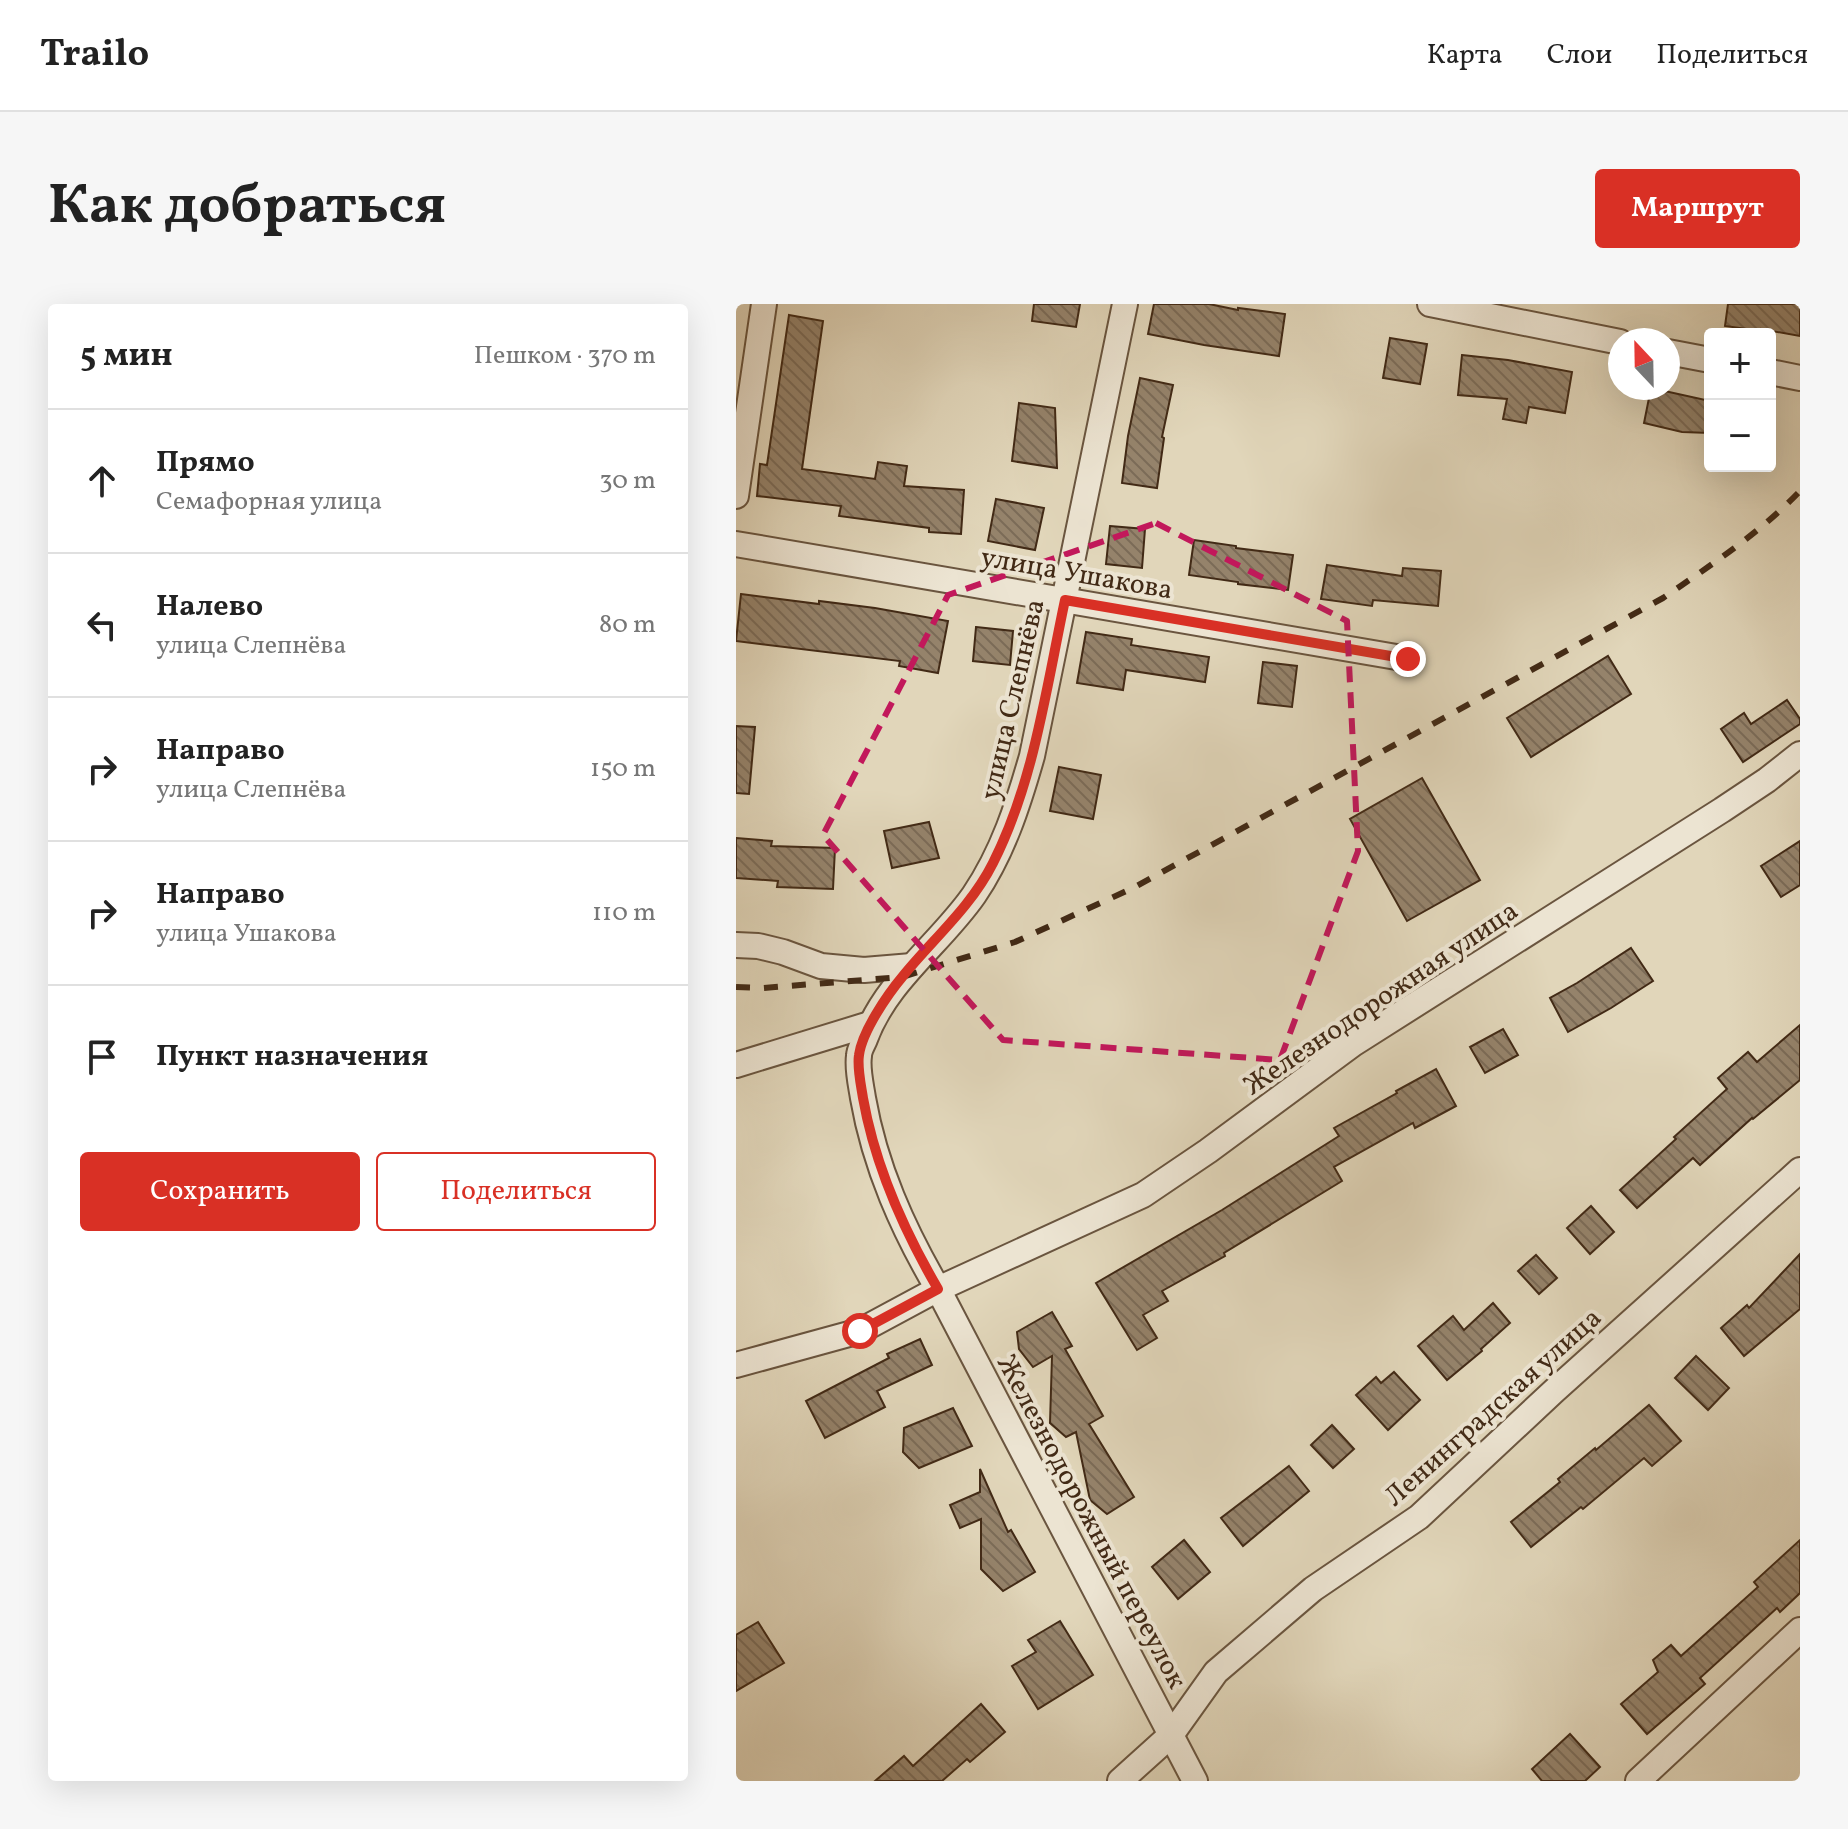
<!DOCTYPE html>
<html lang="ru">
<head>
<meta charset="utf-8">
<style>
  :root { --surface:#fff; --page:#f6f6f6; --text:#222; --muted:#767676; --line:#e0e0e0; --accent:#d93025 }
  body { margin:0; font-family:Vollkorn,serif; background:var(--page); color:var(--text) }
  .controls { position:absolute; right:24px; top:24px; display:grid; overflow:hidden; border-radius:8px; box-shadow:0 8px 32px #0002 }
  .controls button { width:72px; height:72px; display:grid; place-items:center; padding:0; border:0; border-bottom:2px solid var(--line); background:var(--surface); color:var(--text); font:40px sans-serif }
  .compass { position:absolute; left:872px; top:24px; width:72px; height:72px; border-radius:50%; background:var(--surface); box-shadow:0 8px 32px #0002; rotate:338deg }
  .stop { position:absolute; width:24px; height:24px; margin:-18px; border:6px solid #d93025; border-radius:50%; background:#fff }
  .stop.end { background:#d93025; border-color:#fff; box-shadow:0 2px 8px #0008 }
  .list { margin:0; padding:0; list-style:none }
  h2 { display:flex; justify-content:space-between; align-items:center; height:104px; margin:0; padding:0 32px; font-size:34px }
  h2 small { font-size:26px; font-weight:400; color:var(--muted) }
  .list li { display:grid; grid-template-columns:52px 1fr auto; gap:24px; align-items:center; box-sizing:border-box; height:144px; padding:0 32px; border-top:2px solid var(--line) }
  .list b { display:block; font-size:30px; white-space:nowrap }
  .list p { margin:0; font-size:26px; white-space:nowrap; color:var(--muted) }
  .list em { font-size:26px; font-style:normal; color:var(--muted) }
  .actions { display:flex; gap:16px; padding:24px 32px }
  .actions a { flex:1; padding:18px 0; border:2px solid var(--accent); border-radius:8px; text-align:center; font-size:28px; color:var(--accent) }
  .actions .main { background:var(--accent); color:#fff }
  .icon { flex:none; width:44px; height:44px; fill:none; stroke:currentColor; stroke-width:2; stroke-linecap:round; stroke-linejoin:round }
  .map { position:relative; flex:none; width:1064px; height:1477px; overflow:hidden; border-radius:8px }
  header { display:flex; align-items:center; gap:48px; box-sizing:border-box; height:112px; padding:0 40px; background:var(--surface); border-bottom:2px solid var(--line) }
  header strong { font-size:38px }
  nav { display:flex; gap:44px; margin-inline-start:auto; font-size:28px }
  .intro { display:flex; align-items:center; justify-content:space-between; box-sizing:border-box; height:192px; padding:0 48px }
  h1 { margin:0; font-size:56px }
  .button { padding:20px 36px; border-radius:8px; background:var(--accent); color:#fff; font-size:28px; font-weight:700 }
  main { display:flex; gap:48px; padding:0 48px }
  aside { flex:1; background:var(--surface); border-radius:8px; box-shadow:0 8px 32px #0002 }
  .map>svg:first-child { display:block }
</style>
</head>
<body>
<header>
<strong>Trailo</strong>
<nav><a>Карта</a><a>Слои</a><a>Поделиться</a></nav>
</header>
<div class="intro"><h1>Как добраться</h1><a class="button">Маршрут</a></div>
<main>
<aside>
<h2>5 мин<small>Пешком · 370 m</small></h2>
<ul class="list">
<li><svg class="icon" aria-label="ahead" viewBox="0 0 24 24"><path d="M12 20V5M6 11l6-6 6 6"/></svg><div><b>Прямо</b><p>Семафорная улица</p></div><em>30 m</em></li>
<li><svg class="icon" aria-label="left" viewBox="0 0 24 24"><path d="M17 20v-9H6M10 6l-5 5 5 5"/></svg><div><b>Налево</b><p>улица Слепнёва</p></div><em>80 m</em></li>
<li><svg class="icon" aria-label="right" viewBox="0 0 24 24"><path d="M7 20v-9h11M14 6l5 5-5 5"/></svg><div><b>Направо</b><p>улица Слепнёва</p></div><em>150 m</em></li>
<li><svg class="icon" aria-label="right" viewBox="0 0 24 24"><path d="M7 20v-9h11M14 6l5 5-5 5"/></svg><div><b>Направо</b><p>улица Ушакова</p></div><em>110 m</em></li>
<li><svg class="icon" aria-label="arrive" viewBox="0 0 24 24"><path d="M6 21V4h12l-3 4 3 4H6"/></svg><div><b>Пункт назначения</b></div></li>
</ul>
<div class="actions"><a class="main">Сохранить</a><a>Поделиться</a></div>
</aside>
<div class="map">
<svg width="1064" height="1477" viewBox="0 0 1064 1477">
  <defs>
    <pattern id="building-back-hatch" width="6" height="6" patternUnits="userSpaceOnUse" patternTransform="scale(2)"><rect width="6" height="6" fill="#95836b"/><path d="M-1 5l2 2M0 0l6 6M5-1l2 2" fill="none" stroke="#7b6b57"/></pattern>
  </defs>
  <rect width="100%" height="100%" fill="#e1d6ba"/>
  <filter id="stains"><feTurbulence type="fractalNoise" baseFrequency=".0025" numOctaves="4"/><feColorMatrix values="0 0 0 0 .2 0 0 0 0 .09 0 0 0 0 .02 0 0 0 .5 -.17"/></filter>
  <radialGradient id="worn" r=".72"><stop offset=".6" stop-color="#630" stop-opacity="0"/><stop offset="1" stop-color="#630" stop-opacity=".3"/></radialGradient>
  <g fill="url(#building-back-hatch)" stroke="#422a16" stroke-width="2">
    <path d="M298,0H344L340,23L296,17Z"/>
    <path d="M418,0H473L502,6V4L549,10L543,52L468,41L412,30Z"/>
    <path d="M992,0H1064V32L1025,25V27L989,22Z"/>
    <path d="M53,11L87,17L66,165L139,175L142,158L171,162L168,182L228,186L225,230L193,228V224L103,212L105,202L21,192L24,160L31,161Z"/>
    <path d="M654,34L691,40L684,80L647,74Z"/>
    <path d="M726,51L772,56L836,68L829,109L793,103L790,119L767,115L771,95L722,91Z"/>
    <path d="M404,74L437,81L426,133L428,134L421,184L386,179L392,132Z"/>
    <path d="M915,84L974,97V129L946,128L908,119Z"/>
    <path d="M283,99L319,104L321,164L276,157Z"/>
    <path d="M260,195L308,204L299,246L252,237Z"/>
    <path d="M374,222L409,225L406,264L370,260Z"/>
    <path d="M458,236L500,242V244L557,251L552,286L502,280V278L453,271Z"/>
    <path d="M591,261L666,272L667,264L705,267L702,302L637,296L636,302L585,295Z"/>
    <path d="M5,290L83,300V297L139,304L212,317L202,369L163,362L164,357L0,337Z"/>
    <path d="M240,323L277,327L274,361L237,357Z"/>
    <path d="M350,328L396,335L395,341L473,353L469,378L390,366L387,386L341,379Z"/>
    <path d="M872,352L895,390L795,453L771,414Z"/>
    <path d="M527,358L561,362L556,403L522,399Z"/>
    <path d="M1051,396L1064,415V420L1007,458L985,425L1008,409L1015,420Z"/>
    <path d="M0,422L19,423L13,490L0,489Z"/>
    <path d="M323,463L365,471L357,515L314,507Z"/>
    <path d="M686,474L744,576L671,617L614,515Z"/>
    <path d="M193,518L203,554L156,564L148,527Z"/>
    <path d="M0,534L36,537L35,542L99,544L97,585L41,583L42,577L0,574Z"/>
    <path d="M1064,537V581L1045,593L1025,562Z"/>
    <path d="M895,644L917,677L875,704L832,728L814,694L841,679Z"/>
    <path d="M1064,721V776L1017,815L1016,814L964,861L957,854L901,904L884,886L940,835L938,833L991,785L982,774L1012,748L1021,758Z"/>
    <path d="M767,725L782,751L749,769L734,743Z"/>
    <path d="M700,765L720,802L679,824L677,819L598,863L606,877L488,949L489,952L426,987L432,997L407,1011L421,1034L401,1046L360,979L486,906L603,832L598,824L661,789L660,787Z"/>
    <path d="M855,902L878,928L854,950L831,924Z"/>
    <path d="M1064,950V1005L1008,1052L985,1024L1011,1001L1013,1004Z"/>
    <path d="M800,951L821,974L803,990L782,967Z"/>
    <path d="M757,999L774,1019L745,1045L746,1047L711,1076L682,1042L717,1012L728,1026Z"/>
    <path d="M316,1008L336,1042L329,1045L367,1112L353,1120L398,1193L371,1210L354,1196L340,1128L330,1133L314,1119L316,1052L297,1063L283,1045L281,1028Z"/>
    <path d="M184,1035L196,1061L141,1087L149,1103L89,1134L70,1097L153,1054L151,1050Z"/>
    <path d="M960,1052L993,1084L972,1106L939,1074Z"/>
    <path d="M658,1068L684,1096L652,1126L620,1091L640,1073L645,1079Z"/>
    <path d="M913,1101L945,1137L916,1162L908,1154L847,1205L845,1203L795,1243L775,1218L824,1178L822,1175L859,1144L860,1146Z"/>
    <path d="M217,1104L236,1142L183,1164L167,1148L168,1124Z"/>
    <path d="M596,1121L618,1145L597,1164L575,1141Z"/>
    <path d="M553,1162L573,1187L507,1242L485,1214Z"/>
    <path d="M244,1165L272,1228L275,1226L299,1268L267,1287L245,1265V1215L224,1224L214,1201L244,1188Z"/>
    <path d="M448,1236L474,1268L442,1295L416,1263Z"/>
    <path d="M1064,1236V1289L1044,1308L1041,1304L964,1374L969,1380L911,1430L885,1400L922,1368L917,1356L935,1341L945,1352L1022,1283L1018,1278Z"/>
    <path d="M324,1317L357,1371L302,1405L276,1362L300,1348L292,1336Z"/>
    <path d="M22,1318L48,1359L0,1387V1331Z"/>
    <path d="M245,1400L269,1428L234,1458L231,1455L206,1477H139L168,1452L177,1462Z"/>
    <path d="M834,1430L864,1463L849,1477H806L796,1465Z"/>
  </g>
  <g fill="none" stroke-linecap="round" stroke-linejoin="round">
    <defs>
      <g id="minor">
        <path d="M389,0L296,452C282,501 267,548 238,591C204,640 150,677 129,735C127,740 123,746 123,752C121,765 125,781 127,794C139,863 167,925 202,985L459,1477"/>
        <path d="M694,0L884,38"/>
        <path d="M932,48L974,56"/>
        <path d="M1034,68L1064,74"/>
        <path d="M0,192L28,0"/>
        <path d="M0,240L672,355"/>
        <path d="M0,641L22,642L47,648L85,662L128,666L176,662"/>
        <path d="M0,761L134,720"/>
        <path d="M0,1061L124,1027L202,985L407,891L472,847L617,740L986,506L1031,476L1064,450"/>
        <path d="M384,1477L435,1431L480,1368L577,1285L683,1213L818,1087L1064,866"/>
        <path d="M902,1477L1064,1326"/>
      </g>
    </defs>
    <use href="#minor" stroke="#6a553f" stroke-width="28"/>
    <use href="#minor" stroke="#ece4d2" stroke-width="24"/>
    <path stroke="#422a16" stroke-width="6" stroke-dasharray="14 14" stroke-linecap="butt" d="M0,683L27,684L166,673L279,638L397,584L927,294C975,261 1024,229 1064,187"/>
  </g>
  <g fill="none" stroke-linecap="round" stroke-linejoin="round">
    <path stroke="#d93025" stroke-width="10" d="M124,1027L202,985C167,925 139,862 127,794C125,781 121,764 123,751C126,728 151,691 167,672C197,635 235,603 257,559C298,478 310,385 329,296L672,355"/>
  </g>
  <path fill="none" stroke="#c2185b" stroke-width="6" stroke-dasharray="16 10" stroke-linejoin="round" d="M420,219L611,317L622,547L544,756L267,736L87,531L212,291Z"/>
  <g text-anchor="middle" stroke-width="8" stroke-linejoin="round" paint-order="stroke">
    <g font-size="28" fill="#422a16" stroke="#ece4d2">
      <text transform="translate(341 268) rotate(10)" y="10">улица Ушакова</text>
      <text transform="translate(275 395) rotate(-77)" y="10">улица Слепнёва</text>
      <text transform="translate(644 693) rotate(-34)" y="10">Железнодорожная улица</text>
      <text transform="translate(756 1102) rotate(-42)" y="10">Ленинградская улица</text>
      <text transform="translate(357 1217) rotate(62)" y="10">Железнодорожный переулок</text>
    </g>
  </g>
  <rect width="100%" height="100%" filter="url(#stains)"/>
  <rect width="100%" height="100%" fill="url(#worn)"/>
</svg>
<div class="controls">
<button>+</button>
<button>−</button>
</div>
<svg class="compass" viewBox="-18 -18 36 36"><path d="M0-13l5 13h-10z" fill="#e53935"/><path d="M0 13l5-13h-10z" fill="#767676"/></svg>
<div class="stop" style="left:124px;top:1027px"></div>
<div class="stop end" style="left:672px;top:355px"></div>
</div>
</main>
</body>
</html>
